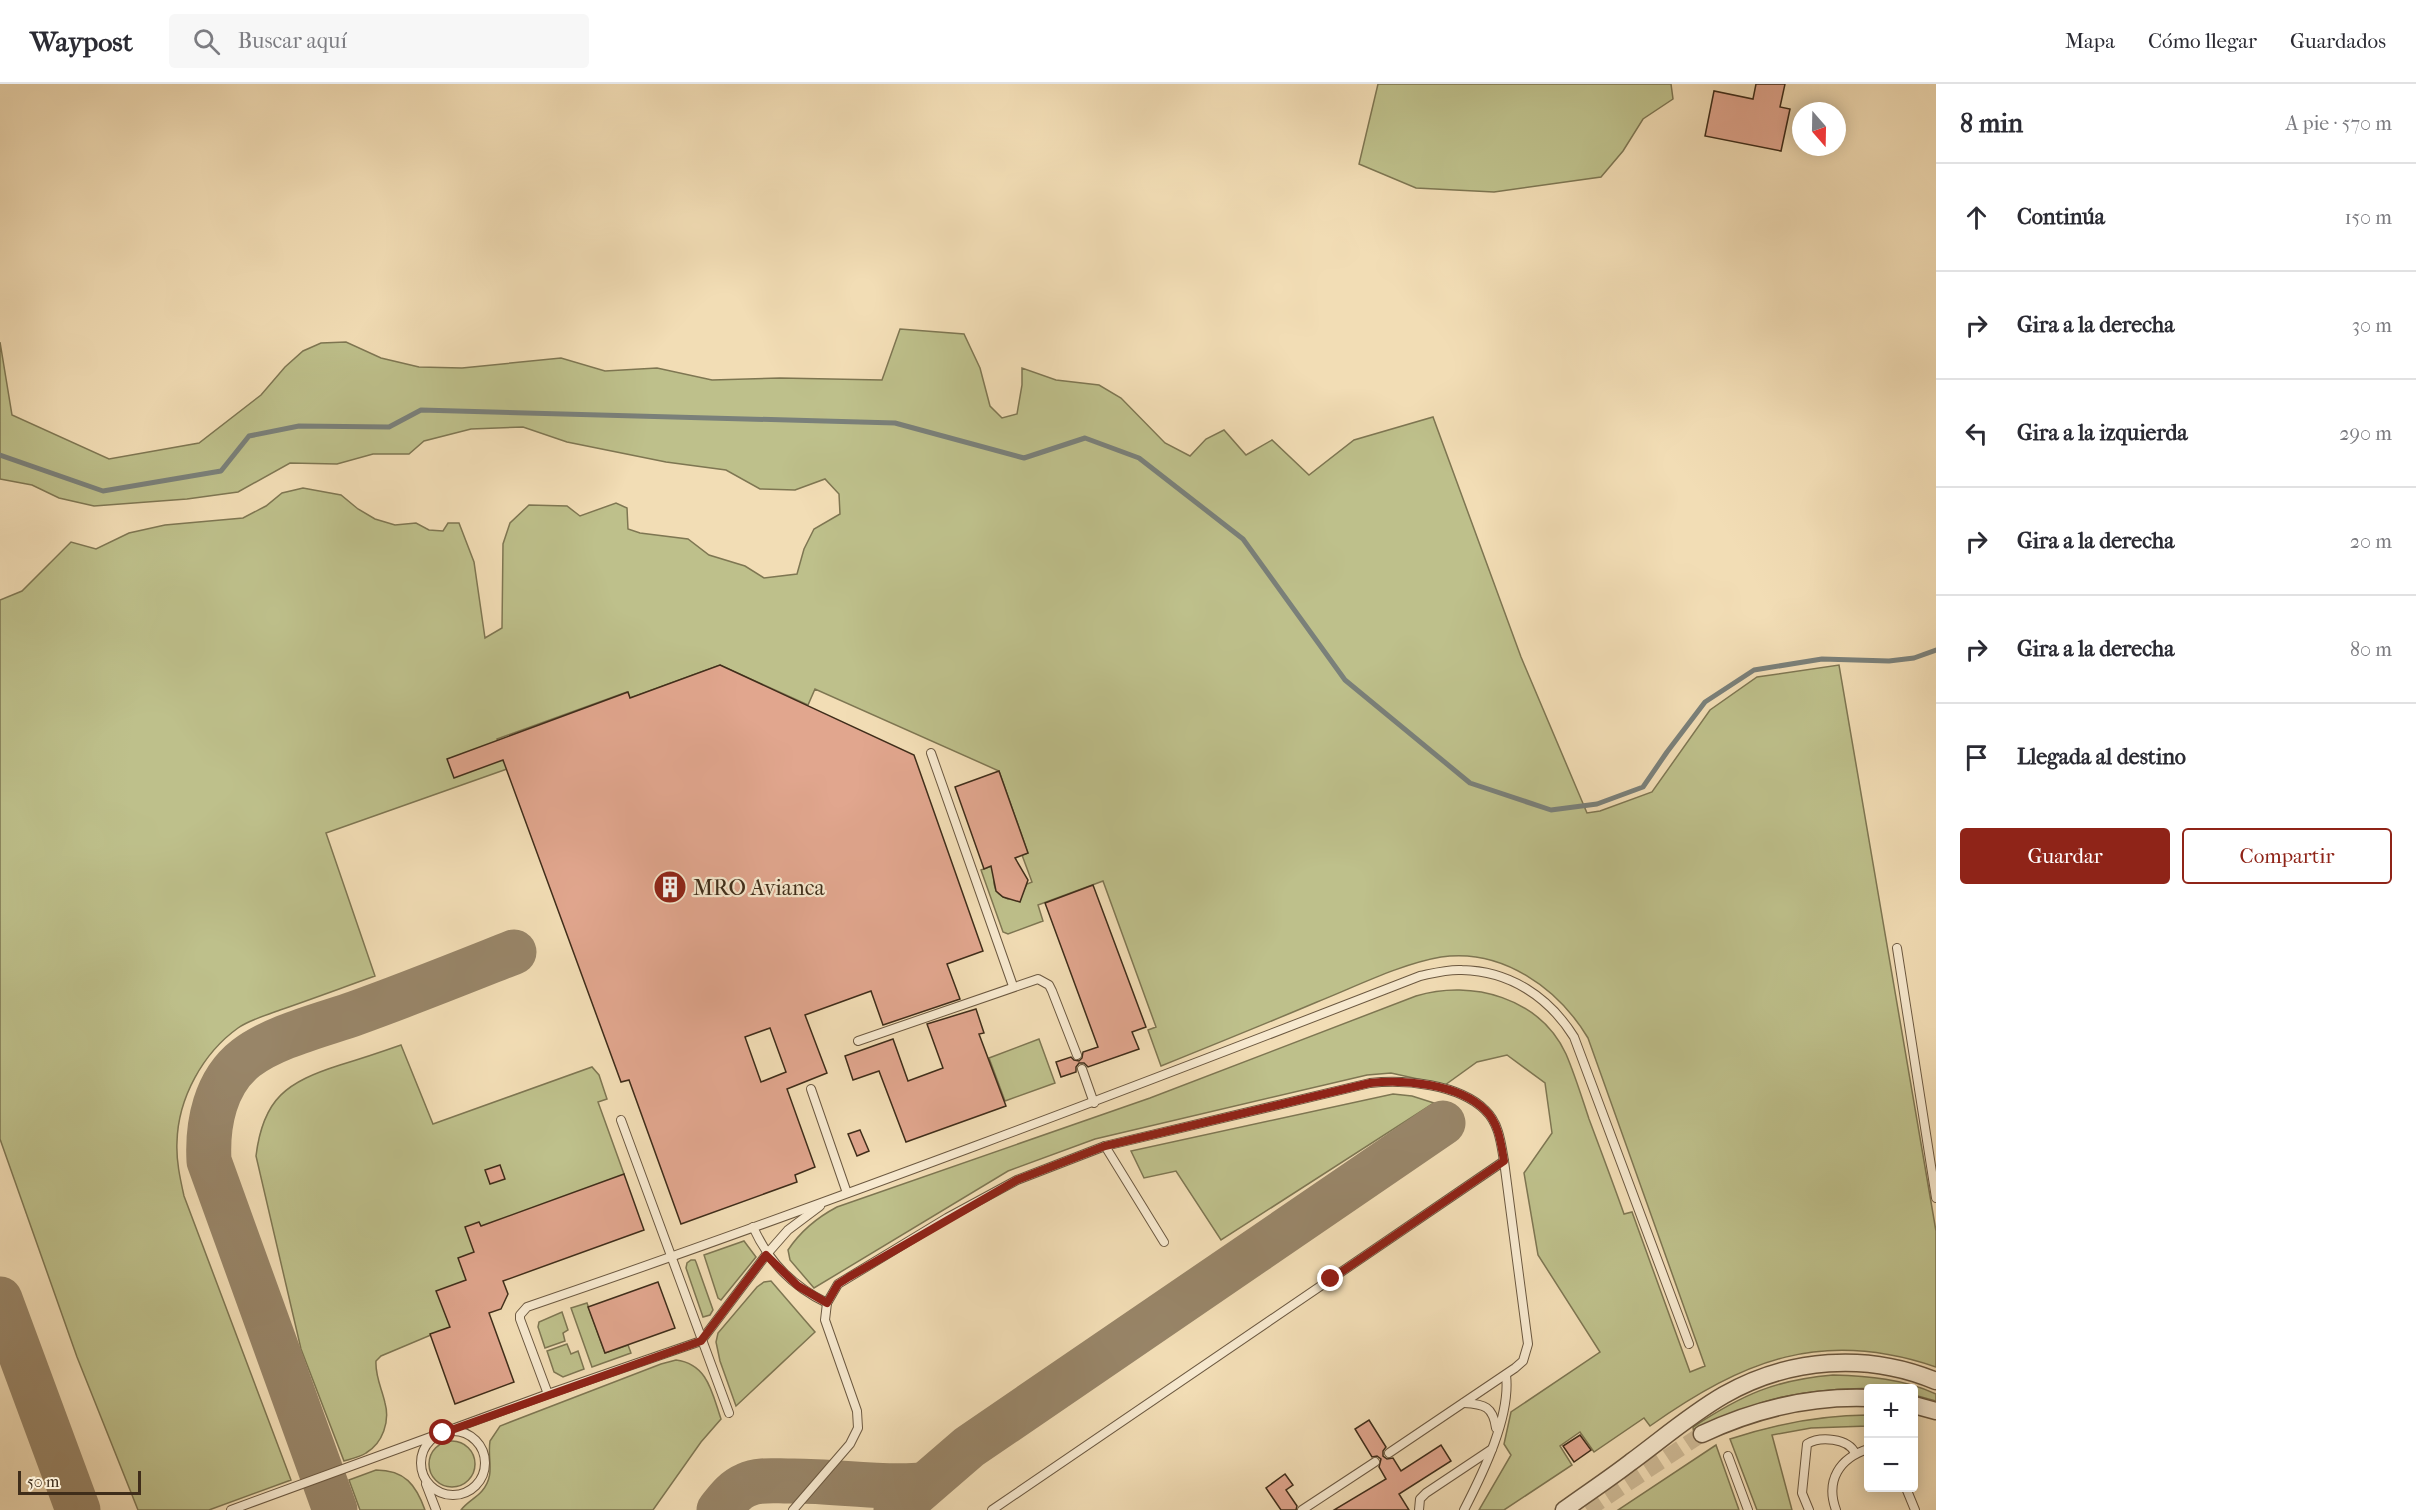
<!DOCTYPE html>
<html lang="es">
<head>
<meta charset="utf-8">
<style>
  :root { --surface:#fff; --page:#f7f7f7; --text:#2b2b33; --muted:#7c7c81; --line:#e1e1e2; --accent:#8f2418 }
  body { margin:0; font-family:"IM FELL French Canon",serif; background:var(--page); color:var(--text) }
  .controls { position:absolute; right:18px; bottom:18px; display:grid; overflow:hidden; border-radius:6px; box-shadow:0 3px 15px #0003 }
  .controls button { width:54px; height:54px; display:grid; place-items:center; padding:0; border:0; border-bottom:2px solid var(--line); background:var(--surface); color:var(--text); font:30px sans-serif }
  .compass { position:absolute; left:1792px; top:18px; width:54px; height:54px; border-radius:50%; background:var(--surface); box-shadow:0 3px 15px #0003; rotate:160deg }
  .scale { position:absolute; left:18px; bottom:15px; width:123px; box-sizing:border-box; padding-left:6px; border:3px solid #3f2d1a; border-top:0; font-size:16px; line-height:21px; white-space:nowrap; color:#3f2d1a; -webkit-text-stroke:4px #f7e9cf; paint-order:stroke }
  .stop { position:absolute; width:18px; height:18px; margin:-14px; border:4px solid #8f2418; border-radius:50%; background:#fff }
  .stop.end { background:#8f2418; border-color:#fff; box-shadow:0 2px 6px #0008 }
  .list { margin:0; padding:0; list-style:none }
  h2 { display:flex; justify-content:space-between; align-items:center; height:78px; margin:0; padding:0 24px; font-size:26px }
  h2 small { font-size:20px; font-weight:400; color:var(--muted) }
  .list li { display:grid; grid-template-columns:39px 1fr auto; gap:18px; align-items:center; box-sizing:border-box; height:108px; padding:0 24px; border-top:2px solid var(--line) }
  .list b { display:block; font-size:22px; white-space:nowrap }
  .list em { font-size:20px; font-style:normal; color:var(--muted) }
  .actions { display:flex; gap:12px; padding:18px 24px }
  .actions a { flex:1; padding:14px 0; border:2px solid var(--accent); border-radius:6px; text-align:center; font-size:21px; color:var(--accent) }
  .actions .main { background:var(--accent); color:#fff }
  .icon { flex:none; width:33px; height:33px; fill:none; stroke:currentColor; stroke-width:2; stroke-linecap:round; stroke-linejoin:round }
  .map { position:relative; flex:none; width:1936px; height:1426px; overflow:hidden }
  header { display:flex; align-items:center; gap:36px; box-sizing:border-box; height:84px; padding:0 30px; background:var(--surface); border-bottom:2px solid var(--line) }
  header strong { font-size:28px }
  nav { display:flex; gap:33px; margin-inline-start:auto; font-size:21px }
  .search { width:420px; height:54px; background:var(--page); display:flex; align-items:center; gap:15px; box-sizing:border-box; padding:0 21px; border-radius:6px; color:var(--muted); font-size:22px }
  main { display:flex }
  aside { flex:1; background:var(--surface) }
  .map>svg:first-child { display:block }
</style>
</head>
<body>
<header>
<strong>Waypost</strong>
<div class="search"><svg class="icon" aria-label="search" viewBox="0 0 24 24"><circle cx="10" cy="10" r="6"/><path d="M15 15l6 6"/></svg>Buscar aquí</div>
<nav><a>Mapa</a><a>Cómo llegar</a><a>Guardados</a></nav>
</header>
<main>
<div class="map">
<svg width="1936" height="1426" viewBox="0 0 1936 1426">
  <rect width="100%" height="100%" fill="#f2ddb5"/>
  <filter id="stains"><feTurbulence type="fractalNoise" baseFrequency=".00333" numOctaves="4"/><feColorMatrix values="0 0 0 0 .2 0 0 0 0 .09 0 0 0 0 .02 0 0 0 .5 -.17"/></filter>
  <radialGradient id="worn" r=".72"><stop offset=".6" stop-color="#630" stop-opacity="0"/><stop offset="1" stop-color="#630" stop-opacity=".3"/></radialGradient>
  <g fill="#bec08b" stroke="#7e7652" stroke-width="1.5">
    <path d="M1378,0H1671L1673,15L1643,35L1623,67L1601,93L1494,108L1416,104L1359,80Z"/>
    <path d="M900,245L964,250L980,284L990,322L1002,334L1017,330L1022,301V284L1056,296L1099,301L1121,314L1165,359L1190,372L1206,355L1224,346L1246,371L1272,356L1309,391L1354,356L1433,333L1521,573L1587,729L1600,727L1652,708L1710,626L1757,593L1839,581L1936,1147V1283C1822,1244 1744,1276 1650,1342L1644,1334L1594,1368L1580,1348L1560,1362L1572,1381L1504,1426H1479L1511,1371L1504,1360L1511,1328L1600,1268L1538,1171L1524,1089L1552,1049L1545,999L1507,971L1477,978L1445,1001L1391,989L1367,991L1095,1055L1008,1087L814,1204L790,1176L788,1166C800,1148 818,1133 837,1123L1150,1014L1416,912C1472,895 1540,914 1566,970C1575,991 1582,1014 1589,1035C1601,1067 1613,1099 1624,1130L1632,1128L1690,1288L1705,1282L1588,954C1558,904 1502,864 1441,873C1400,880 1355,903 1317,918C1265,940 1213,961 1161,982L1148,946L1156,943L1103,797L1038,821L1043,837L1008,850L1003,848L981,786L997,780C993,795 990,809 1008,815L1022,810L1027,800L1032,798L1022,771L1028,769L999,687L815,605L808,621L720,581L630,614L627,608L497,655L507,685L326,749L375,892C344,903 312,915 280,926C267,931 249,936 238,944C203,969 178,1014 177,1058C176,1076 180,1094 184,1112L291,1396L209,1426H138L77,1273L0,1055V516L22,507L71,458L96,465L129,449L165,441L243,434L266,422L282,409L303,404L341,411L358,425L375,435L395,441L416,439L429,446L443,447L448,439H459L474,478L485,554L502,544L503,460L510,439L529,421L567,422L580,432L616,419L627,424L628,445L640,449L688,455L709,471L745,482L764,494L797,490L804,465L814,445L840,430L839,410L825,395L795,406L760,405L726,386L666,378L567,358L523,343L471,345L424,357L409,370H373L337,380L290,379L238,408L187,415L94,422L59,414L32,401L0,395V258L12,331L109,375L199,359L261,311L285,283L303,267L321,259L346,258L381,274L419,283L462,284L561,274L605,287L657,284L712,296L780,294L882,296Z"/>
    <path d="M1039,955L1055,999L1005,1017L989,974Z"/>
    <path d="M401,961L433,1040L592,983L599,991L607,1015L598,1018L624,1090L466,1196L450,1243L381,1272L376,1277C375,1292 382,1305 385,1319C390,1337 383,1359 366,1369C360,1373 351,1375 344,1377L301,1265L256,1072C263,1014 287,998 340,981C360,975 381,968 401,961Z"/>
    <path d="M1393,1010L1412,1012L1434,1019L1221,1156L1176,1087L1144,1094L1131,1067Z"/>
    <path d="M744,1157L756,1173L721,1216L718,1214L704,1171Z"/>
    <path d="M691,1176H695L696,1178L713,1226L710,1231L703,1233L686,1184L687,1179Z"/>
    <path d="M771,1197L815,1248L736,1322L720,1277L716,1258L718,1249L757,1203L764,1198Z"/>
    <path d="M587,1219L605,1269L628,1261L631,1269L592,1283L571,1224Z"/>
    <path d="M562,1228L568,1246L563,1249L565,1257L545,1264L538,1243L539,1238Z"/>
    <path d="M567,1260L571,1270L578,1267L584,1285L563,1293L554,1288L547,1267Z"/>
    <path d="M676,1276C708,1280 712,1309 721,1335L701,1358L653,1426H461C467,1418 476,1414 482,1407C496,1390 487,1376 490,1357L500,1342L661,1280Z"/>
    <path d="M1833,1291C1868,1292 1904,1295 1936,1310V1317L1914,1311V1304C1865,1304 1812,1303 1764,1318C1739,1326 1716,1338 1694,1352L1693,1343C1742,1311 1774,1296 1833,1291Z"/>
    <path d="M1868,1331V1342L1811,1344L1772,1351L1792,1426H1757L1730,1355C1776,1340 1820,1331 1868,1331Z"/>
    <circle cx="452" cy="1380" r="23"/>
    <path d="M1716,1361L1739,1426H1618Z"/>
    <path d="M376,1386C405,1386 416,1401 425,1426H360L349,1396Z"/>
  </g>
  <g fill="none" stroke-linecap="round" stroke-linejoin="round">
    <path stroke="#7a807a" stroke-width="5" d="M0,371L103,407L221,387L249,352L299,342L389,343L421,326L895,339L1024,374L1085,354L1139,374L1243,455L1345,596L1470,699L1551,726L1597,720L1643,703L1667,668L1705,618L1754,586L1822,575L1889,577L1914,574L1936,566"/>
    <g stroke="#988568" stroke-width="45">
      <path d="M0,1215L78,1426"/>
      <path d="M335,1426L209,1077C207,1040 215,998 246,974C275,952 322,941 356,929C409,910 461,889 514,868"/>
      <path d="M719,1426C727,1416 734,1406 746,1401C759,1395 774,1397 788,1397C833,1396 878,1405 923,1401"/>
      <path d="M896,1426L969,1363L1443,1039"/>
    </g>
  </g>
  <g fill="#e1a68e" stroke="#3f2d1a" stroke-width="1.5" fill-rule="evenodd">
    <path d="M1756,0H1785L1780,23L1790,25L1781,67L1705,52L1714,7L1753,15Z"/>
    <path d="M720,581L914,671L983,867L947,880L960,915L883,941L871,907L805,931L827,989L787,1005L815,1083L795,1091L797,1098L681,1140L629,996L621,998L503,676L454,694L447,675L628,608L630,614ZM770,944L786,988L761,998L745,953Z"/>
    <path d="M999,687L1028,769L1015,774L1028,796L1020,818L1003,813L996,807L991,782L984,785L955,703Z"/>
    <path d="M1093,801L1146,943L1132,948L1139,965L1088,983L1084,979H1079L1076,983V988L1061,993L1056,978L1071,973L1074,976L1079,977L1082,974L1083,968L1098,963L1045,819Z"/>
    <path d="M976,925L984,949L979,950L1006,1022L906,1058L879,987L853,996L845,972L893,955L908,997L943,984L927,940Z"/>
    <path d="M860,1046L869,1067L857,1072L848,1050Z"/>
    <path d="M500,1081L505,1095L490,1100L485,1086Z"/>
    <path d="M624,1090L644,1146L503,1197L508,1210L501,1225L489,1229L514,1298L455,1320L430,1250L450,1243L436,1207L466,1196L458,1174L474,1168L465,1143L479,1138L481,1142Z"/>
    <path d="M658,1198L675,1244L605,1269L588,1223Z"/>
    <path d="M1369,1336L1386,1363L1383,1367V1372L1387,1375L1393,1374L1401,1387L1441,1361L1451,1377L1399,1410L1409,1426H1334L1386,1395L1379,1383L1381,1375L1377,1372L1372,1373L1355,1345Z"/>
    <path d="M1580,1351L1591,1366L1574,1378L1563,1362Z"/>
    <path d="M1285,1390L1293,1401L1286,1406L1297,1422L1296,1426H1281L1266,1404Z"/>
  </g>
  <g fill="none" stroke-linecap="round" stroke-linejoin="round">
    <path stroke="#ceba96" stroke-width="16" stroke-dasharray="16 8" stroke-linecap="butt" d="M1587,1426L1702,1350"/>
    <defs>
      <g id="service">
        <path d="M931,669L1013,902"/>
        <path d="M1897,864L1936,1114"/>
        <path d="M858,957L1038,895L1049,901L1052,907L1077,971"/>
        <path d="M1082,985L1094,1019"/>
        <path d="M811,1005L847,1109"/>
        <path d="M621,1036L729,1329"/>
        <path d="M1105,1062L1164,1158"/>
        <path d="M753,1143C769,1178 792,1202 827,1219"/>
        <path d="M548,1310L520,1235V1231L527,1223C828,1120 1124,1007 1420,892C1434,889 1448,885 1462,886C1510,887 1549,913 1574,953L1689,1260"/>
        <path d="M1464,1319C1485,1320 1493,1323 1496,1344"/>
        <circle cx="453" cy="1379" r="32"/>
        <path d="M1728,1372L1748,1426"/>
        <path d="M426,1400L436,1426"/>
        <path d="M1906,1404L1915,1426"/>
        <path d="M231,1426L548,1310L701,1257L766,1171L788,1146L820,1122"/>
        <path d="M793,1426L850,1360L858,1344L857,1327L825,1236L827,1219L838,1200L947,1134L1017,1096L1105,1062L1370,999C1404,995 1459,1000 1485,1026C1499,1039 1501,1059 1504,1077L1528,1260L1523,1277L1515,1284L1389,1369"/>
        <path d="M992,1426L1504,1077"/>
        <path d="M1302,1426L1375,1378"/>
        <path d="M1419,1426L1420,1415L1426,1409L1492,1365"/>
        <path d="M1464,1426C1483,1389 1511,1332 1506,1291"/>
        <path d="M1809,1426L1802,1409L1807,1360C1820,1352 1848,1354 1855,1369"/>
        <path d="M1836,1426C1825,1396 1840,1374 1868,1365"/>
      </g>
      <g id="minor">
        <path d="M1914,1321L1936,1327"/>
        <path d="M1702,1350C1755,1325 1809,1312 1868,1314"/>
        <path d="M1564,1426C1586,1410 1609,1395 1631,1378C1661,1356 1691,1330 1724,1311C1789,1274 1867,1268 1936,1297"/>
      </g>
    </defs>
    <use href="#service" stroke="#6c5941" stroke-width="10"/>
    <use href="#minor" stroke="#6c5941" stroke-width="19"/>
    <use href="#service" stroke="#f7e9cf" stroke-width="8"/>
    <use href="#minor" stroke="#f7e9cf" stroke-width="16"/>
  </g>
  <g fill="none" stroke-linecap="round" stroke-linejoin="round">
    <path stroke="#8f2418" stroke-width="8" d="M443,1349L701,1257L766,1171L798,1202L827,1219L838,1200L849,1193L1017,1096L1105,1062L1370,999C1404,995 1459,1000 1485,1026C1499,1039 1501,1060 1504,1077L1331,1195"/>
  </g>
  <defs>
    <symbol id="building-disc" viewBox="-11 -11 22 22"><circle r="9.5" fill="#8f2418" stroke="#f7e9cf"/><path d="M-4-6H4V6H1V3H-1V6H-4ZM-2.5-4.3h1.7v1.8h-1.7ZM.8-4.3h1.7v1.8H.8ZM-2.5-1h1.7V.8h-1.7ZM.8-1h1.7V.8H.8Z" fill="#fff"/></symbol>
  </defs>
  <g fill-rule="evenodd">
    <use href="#building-disc" x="651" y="784" width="38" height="38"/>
  </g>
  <g text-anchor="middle" stroke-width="4.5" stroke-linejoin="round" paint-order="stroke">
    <g font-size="22" fill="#3f2d1a" stroke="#f7e9cf" text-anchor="start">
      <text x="693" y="811">MRO Avianca</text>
    </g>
  </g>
  <rect width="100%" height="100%" filter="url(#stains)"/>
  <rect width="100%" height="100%" fill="url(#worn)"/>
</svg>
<div class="controls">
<button>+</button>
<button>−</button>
</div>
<svg class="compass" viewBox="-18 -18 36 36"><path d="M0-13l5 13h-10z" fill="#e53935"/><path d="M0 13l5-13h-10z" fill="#7c7c81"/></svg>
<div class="scale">50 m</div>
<div class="stop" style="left:443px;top:1349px"></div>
<div class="stop end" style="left:1331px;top:1195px"></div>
</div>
<aside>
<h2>8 min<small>A pie · 570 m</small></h2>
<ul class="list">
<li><svg class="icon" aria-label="ahead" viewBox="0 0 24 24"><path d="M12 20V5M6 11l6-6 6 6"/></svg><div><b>Continúa</b></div><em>150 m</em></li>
<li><svg class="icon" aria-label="right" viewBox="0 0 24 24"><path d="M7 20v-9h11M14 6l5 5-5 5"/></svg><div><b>Gira a la derecha</b></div><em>30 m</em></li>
<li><svg class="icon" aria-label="left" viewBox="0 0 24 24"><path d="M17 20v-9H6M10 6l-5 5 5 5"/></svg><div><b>Gira a la izquierda</b></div><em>290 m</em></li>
<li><svg class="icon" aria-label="right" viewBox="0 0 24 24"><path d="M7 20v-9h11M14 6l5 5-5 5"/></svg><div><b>Gira a la derecha</b></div><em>20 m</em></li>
<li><svg class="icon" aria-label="right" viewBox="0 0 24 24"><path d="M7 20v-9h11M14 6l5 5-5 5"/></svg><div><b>Gira a la derecha</b></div><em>80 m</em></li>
<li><svg class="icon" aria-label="arrive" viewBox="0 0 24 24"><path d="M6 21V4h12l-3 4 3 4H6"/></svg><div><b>Llegada al destino</b></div></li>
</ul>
<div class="actions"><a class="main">Guardar</a><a>Compartir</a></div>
</aside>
</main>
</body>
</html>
